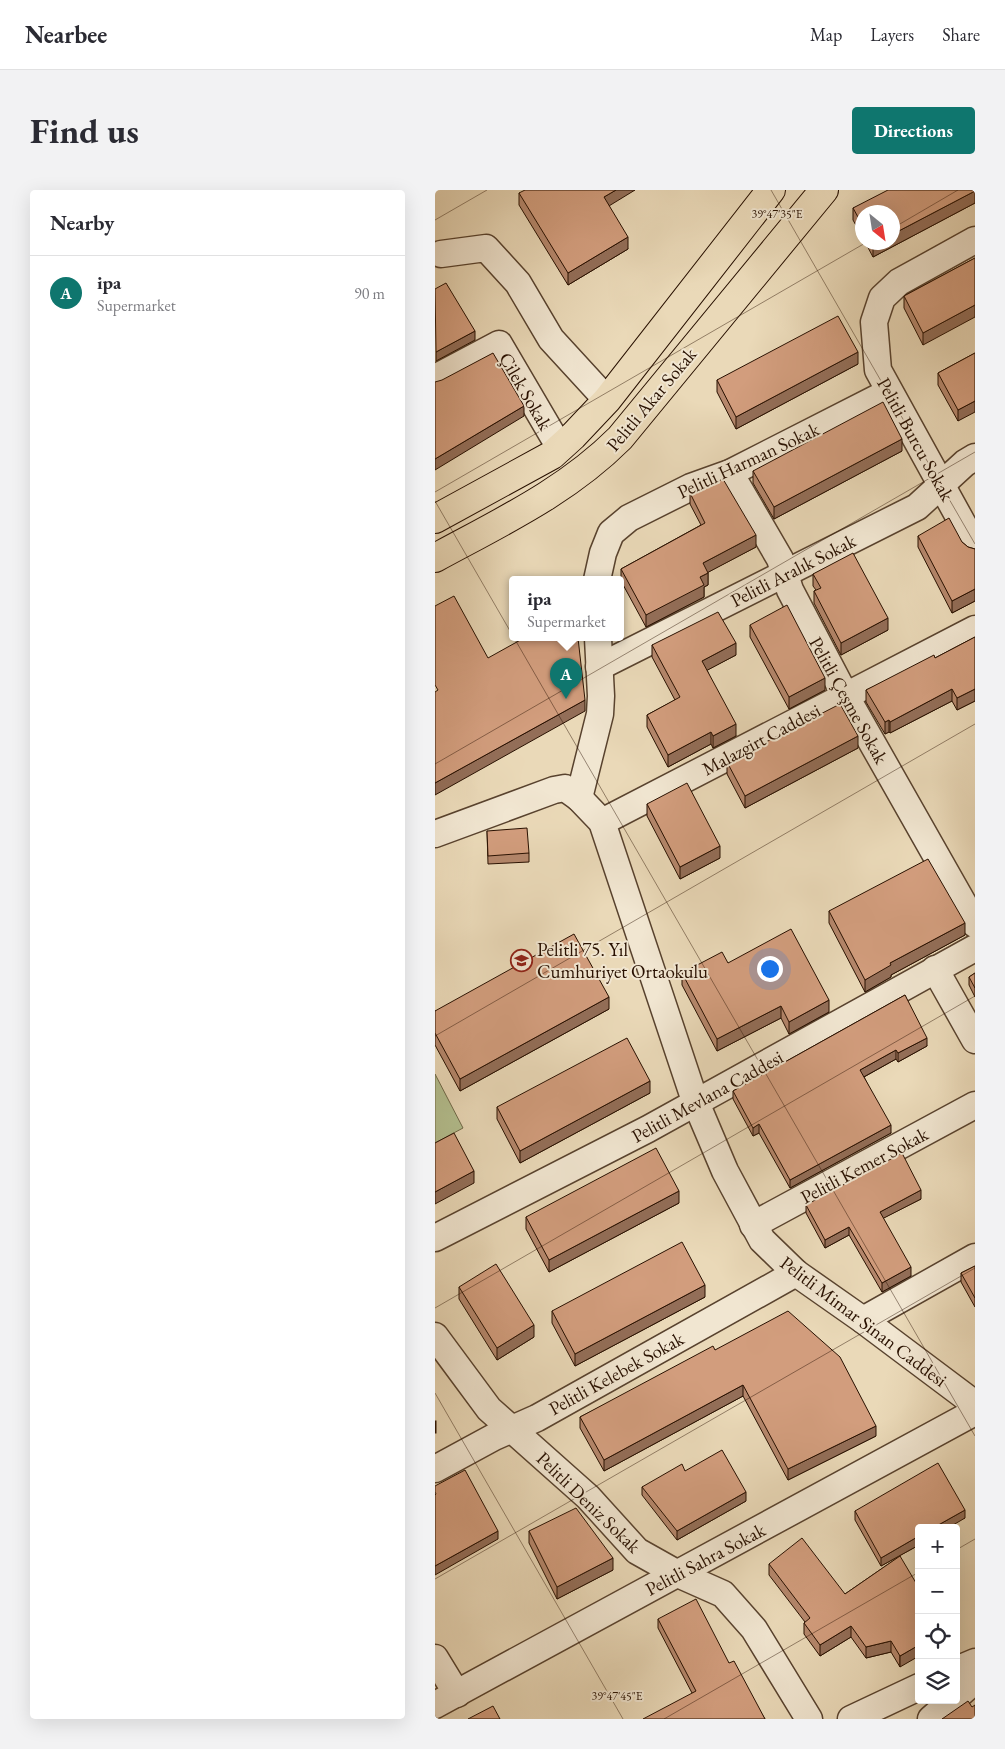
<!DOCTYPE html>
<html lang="en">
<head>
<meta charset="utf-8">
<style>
  :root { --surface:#fff; --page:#f2f2f3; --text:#2b2b33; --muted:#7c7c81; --line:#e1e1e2; --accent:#0f766e }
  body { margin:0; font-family:"EB Garamond",serif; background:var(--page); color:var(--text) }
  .controls { position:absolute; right:15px; bottom:15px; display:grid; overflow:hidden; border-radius:5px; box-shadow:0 5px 20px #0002 }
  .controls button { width:45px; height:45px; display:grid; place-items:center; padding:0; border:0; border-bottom:1px solid var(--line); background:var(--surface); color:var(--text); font:25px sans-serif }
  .compass { position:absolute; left:420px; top:15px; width:45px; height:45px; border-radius:50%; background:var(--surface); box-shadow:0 5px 20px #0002; rotate:150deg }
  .you { position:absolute; left:334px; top:778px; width:18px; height:18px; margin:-12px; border:4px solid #fff; border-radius:50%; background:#1a73e8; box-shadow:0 0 0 8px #1a73e833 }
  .badge { display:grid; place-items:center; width:32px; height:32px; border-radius:50%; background:var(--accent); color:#fff; font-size:16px; font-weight:700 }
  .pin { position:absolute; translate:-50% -41px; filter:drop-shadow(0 1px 2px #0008) }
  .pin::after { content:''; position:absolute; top:26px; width:18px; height:15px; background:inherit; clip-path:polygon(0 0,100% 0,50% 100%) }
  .popup { position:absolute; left:74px; top:386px; width:115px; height:65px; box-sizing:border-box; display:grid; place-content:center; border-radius:5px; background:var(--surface); filter:drop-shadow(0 1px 4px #0005); font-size:16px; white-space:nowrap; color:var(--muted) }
  .popup b { font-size:19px; color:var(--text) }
  .popup::after { content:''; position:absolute; left:50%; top:100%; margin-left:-10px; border:10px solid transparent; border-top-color:var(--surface) }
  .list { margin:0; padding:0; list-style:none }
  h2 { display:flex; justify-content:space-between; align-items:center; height:65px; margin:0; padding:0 20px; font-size:21px }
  h2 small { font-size:16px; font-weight:400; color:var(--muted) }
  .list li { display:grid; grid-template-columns:32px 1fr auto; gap:15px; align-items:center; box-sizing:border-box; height:75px; padding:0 20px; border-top:1px solid var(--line) }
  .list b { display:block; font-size:19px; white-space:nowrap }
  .list p { margin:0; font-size:16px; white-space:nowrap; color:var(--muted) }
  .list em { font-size:16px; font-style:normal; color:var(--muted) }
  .icon { flex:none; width:28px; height:28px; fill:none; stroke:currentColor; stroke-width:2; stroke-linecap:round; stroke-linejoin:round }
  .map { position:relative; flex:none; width:540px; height:1529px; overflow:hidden; border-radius:5px }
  header { display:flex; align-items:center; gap:30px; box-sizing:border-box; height:70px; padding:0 25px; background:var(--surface); border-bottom:1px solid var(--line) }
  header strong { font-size:24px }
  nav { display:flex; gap:28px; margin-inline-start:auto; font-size:18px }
  .intro { display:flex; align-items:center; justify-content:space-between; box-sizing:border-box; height:120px; padding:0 30px }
  h1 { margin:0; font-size:35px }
  .button { padding:12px 22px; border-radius:5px; background:var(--accent); color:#fff; font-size:18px; font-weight:700 }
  main { display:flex; gap:30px; padding:0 30px }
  aside { flex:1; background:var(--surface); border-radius:5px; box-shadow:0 5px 20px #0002 }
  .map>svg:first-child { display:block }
</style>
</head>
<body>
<header>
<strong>Nearbee</strong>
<nav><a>Map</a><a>Layers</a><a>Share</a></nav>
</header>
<div class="intro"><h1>Find us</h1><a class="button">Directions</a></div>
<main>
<aside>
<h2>Nearby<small></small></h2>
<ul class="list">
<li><span class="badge">A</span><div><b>ipa</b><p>Supermarket</p></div><em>90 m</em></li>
</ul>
</aside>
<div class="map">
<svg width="540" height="1529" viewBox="0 0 540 1529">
  <rect width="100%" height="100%" fill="#ead9b8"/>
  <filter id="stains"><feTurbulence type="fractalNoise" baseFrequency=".004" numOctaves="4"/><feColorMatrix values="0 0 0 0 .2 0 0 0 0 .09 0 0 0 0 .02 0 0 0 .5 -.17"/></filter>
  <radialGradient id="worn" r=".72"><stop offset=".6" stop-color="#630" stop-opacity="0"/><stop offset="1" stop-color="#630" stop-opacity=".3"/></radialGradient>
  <path fill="#b4c090" stroke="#6e6848" d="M0,884L28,938L0,953Z"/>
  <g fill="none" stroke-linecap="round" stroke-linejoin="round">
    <defs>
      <g id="minor">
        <path d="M540,50L464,92L447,108L439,132L443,180L540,356"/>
        <path d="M6,64L51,58L83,93L116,149L172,210"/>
        <path d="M0,188L64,154L125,258"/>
        <path d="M295,283L345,369L355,400L410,505L540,734"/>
        <path d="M162,390L168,363L176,343L194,328L256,297L295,283L454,202"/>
        <path d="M164,477L482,317L530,273L540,267"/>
        <path d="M144,608L165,524L166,506L163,448"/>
        <path d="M167,632L540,439"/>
        <path d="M0,644L119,600L130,598L144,608L167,632L259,908L290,981L327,1050L361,1083L428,1130L540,1214"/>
        <path d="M500,779L540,850"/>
        <path d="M318,1035L540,915"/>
        <path d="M0,1048L213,939L540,758"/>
        <path d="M428,1130L540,1067"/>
        <path d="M0,1146L54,1219L153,1307L202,1361L243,1384L288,1404L319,1439L374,1529"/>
        <path d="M0,1279L59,1247L102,1228L361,1083"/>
        <path d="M0,1468L22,1504"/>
        <path d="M521,1480L540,1472"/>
        <path d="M521,1507L540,1490"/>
        <path d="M0,1515L540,1222"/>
        <path d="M416,1529L484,1497"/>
        <path d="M496,1529L518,1510"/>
      </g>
      <g id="major">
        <path d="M0,329L117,265L138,246L172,210L336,0"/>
        <path d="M0,368C66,332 131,302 185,248L389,0"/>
      </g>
    </defs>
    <use href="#minor" stroke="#58422e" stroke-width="29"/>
    <use href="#major" stroke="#281000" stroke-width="30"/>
    <use href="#minor" stroke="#f1e6d1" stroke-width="26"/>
    <use href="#major" stroke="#ead9b8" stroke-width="28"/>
  </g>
  <g fill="#b5876c" stroke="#281000">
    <path d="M540,0V13L438,67L430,52H458L428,22V48L418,30V18Z"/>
    <path d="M84,3L174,16L193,59L133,95L84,15Z"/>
    <path d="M540,68L488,155L469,118V106Z"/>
    <path d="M540,163L523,231L503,195V183Z"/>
    <path d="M423,174L301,239L282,202V190Z"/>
    <path d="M467,261L339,329L318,293V281Z"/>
    <path d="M255,303L321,357L273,382V395L269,397V407L211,437L186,391V379L266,335L255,314Z"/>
    <path d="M483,346L527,352L533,357L540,359V411L517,423L483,357Z"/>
    <path d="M378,384L453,440L406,465L379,413V401L381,400L378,396Z"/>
    <path d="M315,435L390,500L354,519L315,447Z"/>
    <path d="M540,447V511L522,520L517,511L455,543L454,542L450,544L431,512V500L500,468Z"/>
    <path d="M217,455L301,465L272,480L301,546L278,558L276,554L233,577L212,537V525L240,510L217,467Z"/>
    <path d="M423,558L310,618L292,584V572Z"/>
    <path d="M212,614L285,668L245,689L212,626Z"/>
    <path d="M52,641L94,663V672L53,674Z"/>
    <path d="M394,721L530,745L456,785V787L430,802L394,733Z"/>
    <path d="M293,773L394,822L354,844L346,828L282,861L247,795V783Z"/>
    <path d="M540,783V807L534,795V787Z"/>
    <path d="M470,805L492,856L463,872L461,869L429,887L456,943L355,998L324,943L318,946L298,909V901Z"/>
    <path d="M174,819L25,901L0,855V821Z"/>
    <path d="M215,903L85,973L62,929V917Z"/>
    <path d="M486,1009L448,1028L476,1086L447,1102L414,1045L390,1058L371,1023V1015Z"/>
    <path d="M244,1013L114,1082L91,1039V1027Z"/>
    <path d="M540,1076V1117L526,1092V1083Z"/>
    <path d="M24,1097L99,1147L62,1170L24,1109Z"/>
    <path d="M270,1107L140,1176L117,1133V1121Z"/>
    <path d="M280,1160L441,1246L353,1290L308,1206L169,1281L145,1238V1227Z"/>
    <path d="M250,1281L311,1311L242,1350L207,1305V1297Z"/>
    <path d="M420,1321L530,1328L484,1338V1355L446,1376L420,1330Z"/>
    <path d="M94,1341L178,1380L122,1409L94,1353Z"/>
    <path d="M465,1366V1477L456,1462L431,1468L416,1447L385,1466L369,1444V1433L370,1432L334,1385V1374L410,1404Z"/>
    <path d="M223,1429L294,1473L330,1529L257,1503L223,1438Z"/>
  </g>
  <g fill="#936e58" stroke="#281000">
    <path d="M181,0H200L169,19V7Z"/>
    <path d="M540,1V13L438,67V55L442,52H458V44Z"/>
    <path d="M193,47V59L133,95V83Z"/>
    <path d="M540,115V127L488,155V143Z"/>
    <path d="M40,141V150L1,171V162Z"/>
    <path d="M423,162V174L301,239V227Z"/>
    <path d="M540,211V222L523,231V220Z"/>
    <path d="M89,216V226L0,280V269Z"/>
    <path d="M467,249V261L339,329V317Z"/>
    <path d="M321,345V357L268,385V373Z"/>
    <path d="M273,383V395L269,397V407L211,437V425L265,387Z"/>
    <path d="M540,399V411L517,423V411Z"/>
    <path d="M453,428V440L406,465V453Z"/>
    <path d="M301,453V465L267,483V471Z"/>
    <path d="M390,488V500L354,519V507Z"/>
    <path d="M517,499V511L455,543V532Z"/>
    <path d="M540,499V511L522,520V508Z"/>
    <path d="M150,510V521L0,605V593Z"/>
    <path d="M454,530V542L450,544V532Z"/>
    <path d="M301,534V546L278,558V546Z"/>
    <path d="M276,542V554L233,577V565Z"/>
    <path d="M423,546V558L310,618V606Z"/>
    <path d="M285,656V668L245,689V677Z"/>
    <path d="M530,733V745L456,785V787L430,802V790L455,773Z"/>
    <path d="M174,807V819L25,901V889Z"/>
    <path d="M394,810V822L354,844V832Z"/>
    <path d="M346,816V828L282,861V849Z"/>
    <path d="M492,848V856L463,872V863Z"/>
    <path d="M461,860V869L425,889V880Z"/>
    <path d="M215,891V903L85,973V961Z"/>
    <path d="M324,934V943L318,946V938Z"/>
    <path d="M456,935V943L355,998V990Z"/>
    <path d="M39,981V993L0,1014V1002Z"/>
    <path d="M486,1000V1009L445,1030V1022Z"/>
    <path d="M244,1001V1013L114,1082V1070Z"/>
    <path d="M414,1037V1045L390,1058V1050Z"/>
    <path d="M476,1077V1086L447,1102V1093Z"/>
    <path d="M270,1095V1107L140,1176V1164Z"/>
    <path d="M99,1135V1147L62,1170V1158Z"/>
    <path d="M308,1195V1206L169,1281V1270Z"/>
    <rect x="0" y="1231" width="1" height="12"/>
    <path d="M441,1236V1246L353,1290V1279Z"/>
    <path d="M311,1302V1311L242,1350V1341Z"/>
    <path d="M530,1320V1328L513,1338H498Z"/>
    <path d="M63,1341V1349L0,1385V1376Z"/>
    <path d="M484,1346V1355L446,1376V1368Z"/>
    <path d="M178,1368V1380L122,1409V1397Z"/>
    <path d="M416,1436V1447L385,1466V1455Z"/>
    <path d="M456,1451V1462L431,1468V1457Z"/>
    <path d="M484,1455V1466L465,1477V1466Z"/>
  </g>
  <g fill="#d29d7d" stroke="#281000">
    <path d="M90,0H181L169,7L193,47L133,83L84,3Z"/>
    <path d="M453,0H540V1L458,44V22H428V36L418,18Z"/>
    <path d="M540,68V115L488,143L469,106Z"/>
    <path d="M11,93L40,141L1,162L0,99Z"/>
    <path d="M403,126L423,162L301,227L282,190Z"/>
    <path d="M58,163L89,216L0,269V192L7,190Z"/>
    <path d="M540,163V211L523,220L503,183Z"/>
    <path d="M448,212L467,249L339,317L318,281Z"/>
    <path d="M288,289L321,345L268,373L273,383L265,387L269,395L211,425L186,379L270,333L255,303Z"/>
    <path d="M514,328L527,352L533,357L540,359V399L517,411L483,346Z"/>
    <path d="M418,363L453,428L406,453L379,401L386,398L378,384Z"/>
    <path d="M19,406L53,468L89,448H143L150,510L0,593V502L3,500L0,495V416Z"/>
    <path d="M352,415L390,488L354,507L315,435Z"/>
    <path d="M283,422L301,453L267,471L301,534L278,546L276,542L233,565L212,525L245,507L217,455Z"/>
    <path d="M540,447V499L522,508L517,499L455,532L454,530L450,532L431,500L499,465L500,468Z"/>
    <path d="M405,514L423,546L310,606L292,572Z"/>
    <path d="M252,593L285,656L245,677L212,614Z"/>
    <path d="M92,638L94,663L53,666L52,641Z"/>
    <path d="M493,669L530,733L455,773L456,775L430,790L394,721Z"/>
    <path d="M356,739L394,810L354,832L346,816L282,849L247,783L287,762L293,773Z"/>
    <path d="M139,744L174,807L25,889L0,843V821Z"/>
    <path d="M540,783V798L534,787Z"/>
    <path d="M470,805L492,848L463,863L461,860L425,880L456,935L355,990L324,934L318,938L298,901Z"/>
    <path d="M192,848L215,891L85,961L62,917Z"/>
    <path d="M19,943L39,981L0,1002V953Z"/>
    <path d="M221,958L244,1001L114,1070L91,1027Z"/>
    <path d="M467,963L486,1000L445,1022L476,1077L447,1093L414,1037L390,1050L371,1015Z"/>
    <path d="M247,1052L270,1095L140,1164L117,1121Z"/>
    <path d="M61,1074L99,1135L62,1158L24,1097Z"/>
    <path d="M540,1076V1108L526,1083Z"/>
    <path d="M353,1121L405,1167L441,1236L353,1279L308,1195L169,1270L145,1227L278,1156L280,1160Z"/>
    <path d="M287,1260L311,1302L242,1341L207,1297L247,1274L250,1281Z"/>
    <path d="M503,1273L530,1320L498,1338H484V1346L446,1368L420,1321Z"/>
    <path d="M30,1280L63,1341L0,1376V1305L1,1304L0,1302V1296Z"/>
    <path d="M141,1318L178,1368L122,1397L94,1341Z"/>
    <path d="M367,1348L410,1404L465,1366L484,1398V1455L465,1466L456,1451L431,1457L416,1436L385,1455L369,1433L375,1428L334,1374Z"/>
    <path d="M261,1409L294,1473L299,1471L330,1529H208L261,1501L223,1429Z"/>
    <path d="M533,1511L537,1517L540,1515V1529H507Z"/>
    <path d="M58,1516L65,1529H33Z"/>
  </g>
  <path fill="none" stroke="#281000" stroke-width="1" stroke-opacity="0.45" d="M336,0L540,354M0,30L52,0M458,38L523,0M0,302L432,52M0,311L540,1246M0,574L540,262M0,846L540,534M0,1118L540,806M0,1203L188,1529M521,1360L540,1349M0,1389L540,1078M229,1529L484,1382"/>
  <defs>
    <symbol id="school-ring" viewBox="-11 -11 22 22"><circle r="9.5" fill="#f1e6d1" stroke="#8f2418" stroke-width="1.5"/><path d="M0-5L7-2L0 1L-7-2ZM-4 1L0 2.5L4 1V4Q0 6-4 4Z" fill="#8f2418"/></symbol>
  </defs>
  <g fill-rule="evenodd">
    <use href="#school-ring" x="74" y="758" width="25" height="25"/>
  </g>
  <g text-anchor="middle" stroke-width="4" stroke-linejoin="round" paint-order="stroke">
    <g font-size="19" fill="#281000" stroke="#f1e6d1">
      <text transform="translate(91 201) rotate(60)" y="7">Çilek Sokak</text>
      <text transform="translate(216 209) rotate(-50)" y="7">Pelitli Akar Sokak</text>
      <text transform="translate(481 249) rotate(61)" y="7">Pelitli Burcu Sokak</text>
      <text transform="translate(313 270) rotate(-25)" y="7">Pelitli Harman Sokak</text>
      <text transform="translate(358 380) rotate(-27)" y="7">Pelitli Aralık Sokak</text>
      <text transform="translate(414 510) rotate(61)" y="7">Pelitli Çeşme Sokak</text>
      <text transform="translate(326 549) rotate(-28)" y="7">Malazgirt Caddesi</text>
      <text transform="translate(272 906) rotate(-29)" y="7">Pelitli Mevlana Caddesi</text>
      <text transform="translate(429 975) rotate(-28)" y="7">Pelitli Kemer Sokak</text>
      <text transform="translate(429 1131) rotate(37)" y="7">Pelitli Mimar Sinan Caddesi</text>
      <text transform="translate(181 1183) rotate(-29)" y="7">Pelitli Kelebek Sokak</text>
      <text transform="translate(154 1312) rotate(44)" y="7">Pelitli Deniz Sokak</text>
      <text transform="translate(270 1369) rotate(-28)" y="7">Pelitli Sahra Sokak</text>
    </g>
    <g font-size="19" fill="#281000" stroke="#f1e6d1" text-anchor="start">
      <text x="102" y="766">Pelitli 75. Yıl<tspan x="102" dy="22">Cumhuriyet Ortaokulu</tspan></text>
    </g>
  </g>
  <g font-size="12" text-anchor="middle" fill="#281000" stroke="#f1e6d1" stroke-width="4" stroke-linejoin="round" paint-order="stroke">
    <text x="342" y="28">39°47'35"E</text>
    <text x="182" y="1510">39°47'45"E</text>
  </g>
  <rect width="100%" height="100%" filter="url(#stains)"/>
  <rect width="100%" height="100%" fill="url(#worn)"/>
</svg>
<div class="controls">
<button>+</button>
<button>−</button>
<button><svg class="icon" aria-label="locate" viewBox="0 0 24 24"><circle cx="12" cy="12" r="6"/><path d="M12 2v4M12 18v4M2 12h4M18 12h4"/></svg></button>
<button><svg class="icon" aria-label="layers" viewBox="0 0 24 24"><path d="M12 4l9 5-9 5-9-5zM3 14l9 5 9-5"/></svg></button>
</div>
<svg class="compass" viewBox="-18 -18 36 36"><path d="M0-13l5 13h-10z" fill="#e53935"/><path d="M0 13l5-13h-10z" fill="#7c7c81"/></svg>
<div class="you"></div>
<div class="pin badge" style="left:131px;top:509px">A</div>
<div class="popup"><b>ipa</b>Supermarket</div>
</div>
</main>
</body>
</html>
